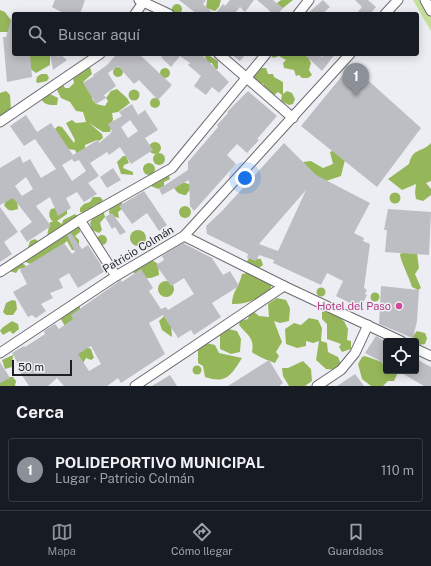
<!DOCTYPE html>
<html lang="es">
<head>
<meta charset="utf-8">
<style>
  :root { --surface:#171b24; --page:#242831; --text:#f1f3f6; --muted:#9ea1a6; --line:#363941; --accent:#8c9099 }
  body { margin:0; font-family:"Public Sans",sans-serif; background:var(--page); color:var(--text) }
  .controls { position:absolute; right:12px; bottom:12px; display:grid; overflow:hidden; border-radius:4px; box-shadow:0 2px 10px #0003 }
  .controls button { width:36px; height:36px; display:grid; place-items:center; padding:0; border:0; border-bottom:1px solid var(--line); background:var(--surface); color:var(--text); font:20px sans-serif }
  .scale { position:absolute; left:12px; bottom:10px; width:60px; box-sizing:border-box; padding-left:4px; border:2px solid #1e1f20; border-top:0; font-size:11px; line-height:14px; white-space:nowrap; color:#1e1f20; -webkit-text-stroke:3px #edeef3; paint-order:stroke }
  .you { position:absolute; left:245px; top:178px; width:14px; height:14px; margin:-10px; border:3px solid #fff; border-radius:50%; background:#1a73e8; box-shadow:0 0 0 6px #1a73e833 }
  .badge { display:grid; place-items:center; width:26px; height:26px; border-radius:50%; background:var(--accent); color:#fff; font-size:13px; font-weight:700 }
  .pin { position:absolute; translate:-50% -33px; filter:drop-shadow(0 1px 2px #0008) }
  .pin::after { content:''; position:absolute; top:21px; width:14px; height:12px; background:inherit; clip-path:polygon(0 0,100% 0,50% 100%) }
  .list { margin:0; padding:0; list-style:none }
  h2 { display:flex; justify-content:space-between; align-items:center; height:52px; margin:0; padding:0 16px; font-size:17px }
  h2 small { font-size:13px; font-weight:400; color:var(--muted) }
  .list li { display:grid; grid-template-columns:26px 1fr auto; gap:12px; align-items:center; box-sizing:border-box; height:64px; margin:0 8px 8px; padding:0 8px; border:1px solid var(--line); border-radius:4px }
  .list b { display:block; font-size:15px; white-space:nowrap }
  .list p { margin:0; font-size:13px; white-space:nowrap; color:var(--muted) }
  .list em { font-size:13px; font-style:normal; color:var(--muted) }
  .icon { flex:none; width:22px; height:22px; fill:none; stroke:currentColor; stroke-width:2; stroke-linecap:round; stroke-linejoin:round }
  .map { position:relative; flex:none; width:431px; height:386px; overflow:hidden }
  .search { position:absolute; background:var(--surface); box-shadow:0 2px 10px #0003; left:12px; right:12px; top:12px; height:44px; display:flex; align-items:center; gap:10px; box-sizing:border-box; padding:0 14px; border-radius:4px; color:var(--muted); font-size:15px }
  .sheet { height:124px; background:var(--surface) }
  nav { display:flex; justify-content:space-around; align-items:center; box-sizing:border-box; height:56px; border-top:1px solid var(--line); background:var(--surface); font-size:11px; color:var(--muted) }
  nav a { display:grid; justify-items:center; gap:2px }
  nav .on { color:var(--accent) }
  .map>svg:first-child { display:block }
</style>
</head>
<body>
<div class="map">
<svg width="431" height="386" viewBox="0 0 431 386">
  <rect width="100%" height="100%" fill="#edeef3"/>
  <path fill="#c5e099" d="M413,0H431V31Z"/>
  <g fill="#96b759">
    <path d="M207,0H221L219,7L215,11L206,8Z"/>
    <path d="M281,0H293L283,8L278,6L277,3Z"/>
    <circle cx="177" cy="9" r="5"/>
    <path d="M0,10L5,12L13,23L8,32H0Z"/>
    <path d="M29,54H50V65L36,73L28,67Z"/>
    <path d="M270,54H302L308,57L311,63L309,70L312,75L308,78H302L299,75L296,76L294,70L284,68L283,63L286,60L279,56L273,58Z"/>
    <path d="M208,55L218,61V69H215L212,63H207L205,56Z"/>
    <path d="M85,64L90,67L92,74L83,82L88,85L93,93L92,99L96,104L105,106L108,101L106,98L111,91L117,89L127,98L130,103L118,112L112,113L113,119L110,132H103L89,123L102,134L103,138L99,141L97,140L85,145V154L78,156L75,150L68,149L55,129L58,126L62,127L74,143L75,140L66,123L72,120L76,123L86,122L83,112L76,111L70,102L61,98L55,86L62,83L65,88H69L74,83L73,78L77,76V72Z"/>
    <circle cx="118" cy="72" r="5"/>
    <circle cx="165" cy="73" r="5"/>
    <path d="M261,68H266L268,74H273L274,77L283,82V94L287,91L292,93L295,99L293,104L289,105L281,101L282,95L278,92L273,96L262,86L264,84L258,83L251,75L255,70Z"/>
    <path d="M41,74H47L49,78L47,81L38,83L36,82L37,77Z"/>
    <circle cx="134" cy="95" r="5.5"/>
    <path d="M6,91L10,95L11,111L0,118V93Z"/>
    <path d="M50,94L58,98L57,105C50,105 43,105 41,98Z"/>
    <circle cx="155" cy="103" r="5"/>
    <circle cx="155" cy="148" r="6"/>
    <path d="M431,143V181L426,183L431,189V195L423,201L416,199L415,193L416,184L402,190L388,179L409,164C413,147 422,153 431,143Z"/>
    <path d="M334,150L345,160L341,176L323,182L314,177L303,162L311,161L323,168L333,164L330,152Z"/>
    <circle cx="159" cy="159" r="6"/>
    <path d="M123,156H126L129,163L124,165L123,168L133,172V175L121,174L117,162Z"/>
    <circle cx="149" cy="169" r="6"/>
    <path d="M167,171L170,179L164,182V186L158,189L151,186V181Z"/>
    <path d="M182,182L189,184L191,188L186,195C181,195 176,193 174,187Z"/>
    <circle cx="395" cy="198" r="5.5"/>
    <path d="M12,197L17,200L18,209C12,211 8,212 4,205L7,199Z"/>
    <path d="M93,197H100L103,200L101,203L93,206L88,214L80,212V208L84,204L90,202Z"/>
    <path d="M121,202L123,205L122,209L118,212L119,218L112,216L109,213L110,206Z"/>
    <circle cx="185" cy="212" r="6"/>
    <path d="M60,207L67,210V214L57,221L62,224L63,220L75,214L78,217L80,232L75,236L79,240V247L76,250H72L67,241L59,248L54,249L52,253L30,264L24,261L30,241L35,239L38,241L37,245L49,239L47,236L50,222H53C49,218 48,214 51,209Z"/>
    <path d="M102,213H104L105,217L100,223L102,230L99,233L92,230L90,223L93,218Z"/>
    <circle cx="138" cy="238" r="8"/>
    <circle cx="102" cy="240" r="5"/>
    <path d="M405,252L417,253L419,268L415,274L421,288L418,290L412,287C410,279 400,260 400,254Z"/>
    <path d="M249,258L261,259L263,265L259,268L246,263Z"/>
    <path d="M152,260L158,264L159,275L151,278H140L133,272L141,264Z"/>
    <path d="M22,263L26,266L25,268L19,269L16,273L10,271V269Z"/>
    <path d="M264,270L272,275C271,279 272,284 271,288C269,298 241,305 232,304C232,292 239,287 242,274Z"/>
    <circle cx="166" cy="289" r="8"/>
    <circle cx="321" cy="292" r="4.5"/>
    <circle cx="375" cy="297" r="4.5"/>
    <path d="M277,298L286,300L290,308L289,321L280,323L274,321L282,342L276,352L279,356L275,363C267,360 258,357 252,352C255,338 247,335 239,325L240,321L248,319L249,315L253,311L259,316L269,317L268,304Z"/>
    <path d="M12,300L16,301L17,309L13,315H6L3,312L6,303Z"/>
    <path d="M76,305L80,307C81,317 73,322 65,326L59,316L69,313V311Z"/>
    <path d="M332,306H340L343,312L342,320L344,321L348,329L347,340L351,341V349L342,352L339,347L341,344L327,339V324L322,319V312Z"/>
    <path d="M165,315L171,323L172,337L162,330L159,321Z"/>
    <path d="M309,318L318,320L322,328L321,341L327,343L328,352L338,357L340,362V367L336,370L326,369L316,360L319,341L313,343L306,341V346L297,348L286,344L285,329L294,323L301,325Z"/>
    <path d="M12,321L18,324L19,329L13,334L10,331L3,335L0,331L2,328Z"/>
    <path d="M228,329L237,331L241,339L240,352L231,354L220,349V334Z"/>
    <path d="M417,331L425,333L427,338L425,344L418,345L416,341H414L413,336Z"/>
    <path d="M206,343L215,345L219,353L242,358C231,376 226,384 205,377L203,366L198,363V348Z"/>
    <path d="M84,346L91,349L94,358L91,360L86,358L80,368L72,350L82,352Z"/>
    <path d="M13,355L12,367L5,369L2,360Z"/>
    <path d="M365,356L382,362L386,371L398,372L394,381H388L383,386H371L362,379L358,364L362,357Z"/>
    <path d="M303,361L311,369L312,381L305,386H289L283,376L282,368H288Z"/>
    <circle cx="197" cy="370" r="4.5"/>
    <path d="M8,377H13L16,381L15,386H0V381Z"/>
  </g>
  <g fill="#bdbec3" fill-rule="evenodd">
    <path d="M55,0H85L80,14H65L52,7Z"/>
    <path d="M179,0H206L203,4L214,14H197Z"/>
    <path d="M230,0H254L245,12L240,7L234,14H215L223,4L225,6Z"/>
    <path d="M257,0H273L283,8L278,14H268L270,11Z"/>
    <path d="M323,0L330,7L322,14H307Z"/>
    <path d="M355,0H368L376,7L370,14H356L362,7Z"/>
    <path d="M12,16H14V54H30L32,77L7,82L3,37H6Z"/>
    <path d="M50,54H56L58,57L61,55L67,60L53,70Z"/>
    <path d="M117,54H139L172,85L158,100L139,80L134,84L118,66L108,73L116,86L104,95L106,98L96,104L83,83L94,76L93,75L107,65Z"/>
    <path d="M164,54H201L229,82L219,93L212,87L206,95L194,86L201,76L188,65L190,63L180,56L171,67L161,57Z"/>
    <path d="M231,54H246L240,61Z"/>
    <path d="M304,54H318L322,57L325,54H335L322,71Z"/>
    <path d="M351,65L421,128L377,187L301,126Z"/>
    <path d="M248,91L277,116L257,139L259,140L247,153L237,144L227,155L236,164L194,211L190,206L189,180L162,195L159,189L188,170V162L218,127L217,125L228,113L227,112Z"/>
    <path d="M132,104L138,115L145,110L158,130L145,138L153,150L131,164L120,147L109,155L107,152L90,163L99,176L88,183L97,194L84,202L77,192L66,198L71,208L58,216L50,197L36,206L51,226L27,242L20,231L32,222L13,198L0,205V168L20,156L23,163L30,159L41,178L56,169L35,139L24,146L10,126L26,115L37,132L51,123L73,155L98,140L99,143L110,134L112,131L108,124L122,116L119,112ZM130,120L138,131L128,138L121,127ZM72,159L74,162L79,160L86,171L72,181L62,165ZM26,177L33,189L22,196L15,186Z"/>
    <path d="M284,143L316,175L370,203L354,233L364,238L363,241L370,244L364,288L367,290L365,294L367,295L362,305L360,303L358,307L336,296L343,281L327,273L321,285L273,263L274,260L259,255L256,261L247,258L248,254L207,234L206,226L222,211ZM306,190L278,251L259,244Z"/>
    <path d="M113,168L121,180L107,188L100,177Z"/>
    <path d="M144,191L167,225L159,231L147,213L132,224L119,206Z"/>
    <path d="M0,207L18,232L4,242L12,254L0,262Z"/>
    <path d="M388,209L431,212L429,255L385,252L387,230H384Z"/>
    <path d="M112,213L126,232L120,235L115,227L112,229L105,217Z"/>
    <path d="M71,233L82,249L88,245L105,271L78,288L69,273L59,279L63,288L50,293L53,298L41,304L46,311L36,318L32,315L28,317L13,292L27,284L20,270L64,243L72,254L75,252L67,235Z"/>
    <path d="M183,243L212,258L223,275L230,271L239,286L212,303L221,317L194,335L191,330L178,338L163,315L149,323L165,354L121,383L118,378L107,386H64L57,378L48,386H29L18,369L20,367L12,353L24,346L25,347L45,334L44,331L55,324L59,329L73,319L71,315L121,280L122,282L141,269L153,288L149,291L161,309L166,307L168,310L194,294L184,278L171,286L156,265L164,260L162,256ZM91,346L101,364L89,371L78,354Z"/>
    <path d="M381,286L419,290L417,321L413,338L379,324Z"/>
    <path d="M376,336L386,342V364L365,353Z"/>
    <path d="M416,359L431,367V386H424L398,371H416Z"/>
    <path d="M269,360L283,383L279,386H228Z"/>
    <path d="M0,362L10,378L0,383Z"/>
    <path d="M355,374L364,386H337Z"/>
    <path d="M170,375L177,386H152Z"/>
  </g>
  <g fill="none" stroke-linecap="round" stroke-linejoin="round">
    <defs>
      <g id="street">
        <path d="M139,0L169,14"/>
        <path d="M425,0L431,11"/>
        <path d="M135,14L145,0"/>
        <path d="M298,14L309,0"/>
        <path d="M385,14L398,0"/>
        <path d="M219,54L293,118"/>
        <path d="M0,122L100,54"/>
        <path d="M80,220L116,276"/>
        <path d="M184,236L284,286L401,341"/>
        <path d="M0,272L80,220L172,168L266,54"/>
        <path d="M416,349L431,356"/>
        <path d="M0,353L116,276L184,236L350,54"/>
        <path d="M135,386L284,286"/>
        <path d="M317,386L341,370L355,353L368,325"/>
      </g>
    </defs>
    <use href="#street" stroke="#6b6b70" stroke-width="11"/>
    <use href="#street" stroke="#fff" stroke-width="9"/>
  </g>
  <circle fill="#d1479c" stroke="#edeef3" stroke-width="1.5" cx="399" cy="306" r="4"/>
  <g text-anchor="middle" stroke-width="3" stroke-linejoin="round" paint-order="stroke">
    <g font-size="11" fill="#1e1f20" stroke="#edeef3">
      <text transform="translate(138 249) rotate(-31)" y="4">Patricio Colmán</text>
    </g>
    <g font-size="11" fill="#b23c85" stroke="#edeef3" text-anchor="end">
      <text x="391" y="310">Hotel del Paso</text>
    </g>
  </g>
</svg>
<div class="controls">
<button><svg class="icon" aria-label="locate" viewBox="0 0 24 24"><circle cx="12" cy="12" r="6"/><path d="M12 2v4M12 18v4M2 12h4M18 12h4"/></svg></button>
</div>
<div class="scale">50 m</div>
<div class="you"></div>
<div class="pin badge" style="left:356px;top:96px">1</div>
<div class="search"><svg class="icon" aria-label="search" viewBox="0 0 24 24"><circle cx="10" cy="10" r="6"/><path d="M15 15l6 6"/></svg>Buscar aquí</div>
</div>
<section class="sheet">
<h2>Cerca<small></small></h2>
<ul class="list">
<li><span class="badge">1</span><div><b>POLIDEPORTIVO MUNICIPAL</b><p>Lugar · Patricio Colmán</p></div><em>110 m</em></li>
</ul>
</section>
<nav>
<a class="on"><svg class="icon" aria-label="map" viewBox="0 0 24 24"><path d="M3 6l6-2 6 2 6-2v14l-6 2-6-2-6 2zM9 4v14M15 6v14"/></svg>Mapa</a>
<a><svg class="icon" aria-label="directions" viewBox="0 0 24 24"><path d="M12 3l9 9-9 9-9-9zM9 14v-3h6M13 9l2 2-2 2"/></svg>Cómo llegar</a>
<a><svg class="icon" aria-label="saved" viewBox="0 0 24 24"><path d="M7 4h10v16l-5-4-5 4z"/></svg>Guardados</a>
</nav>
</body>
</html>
